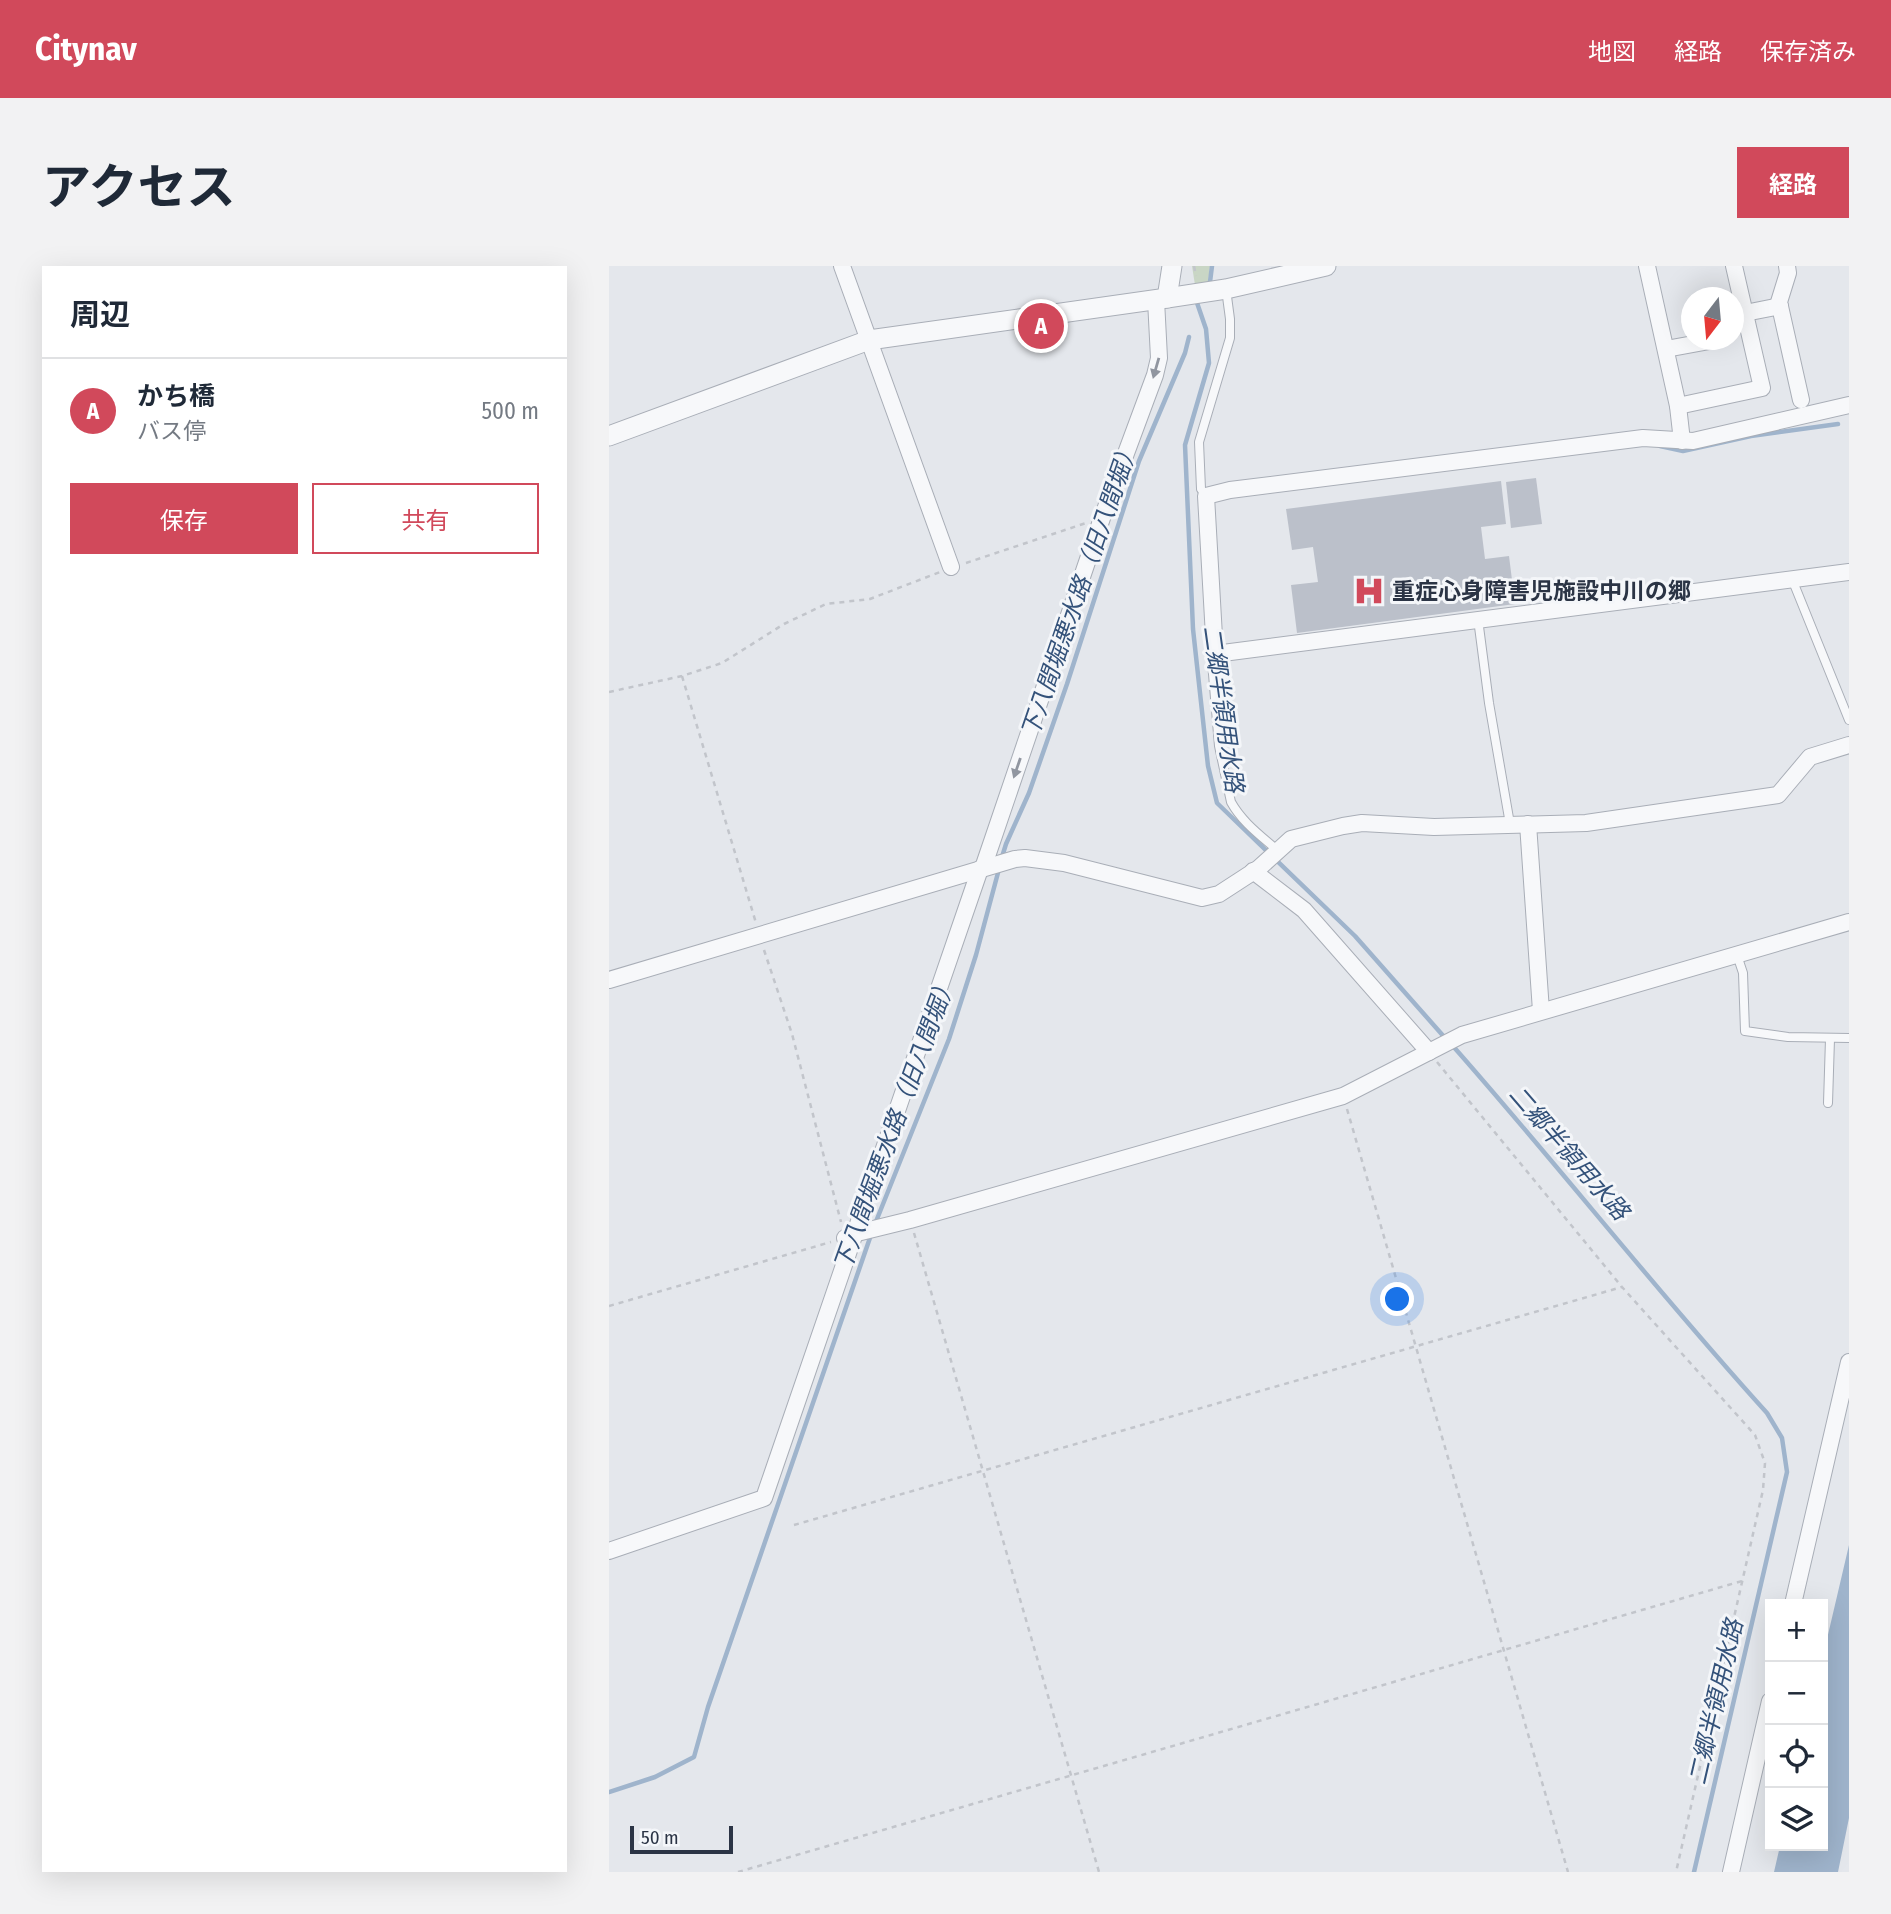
<!DOCTYPE html>
<html lang="ja">
<head>
<meta charset="utf-8">
<style>
  :root { --surface:#fff; --page:#f2f2f3; --text:#1f2937; --muted:#747a83; --line:#e0e1e3; --accent:#d1495b }
  body { margin:0; font-family:"Fira Sans Condensed","Noto Sans JP",sans-serif; background:var(--page); color:var(--text) }
  .controls { position:absolute; right:21px; bottom:21px; display:grid; overflow:hidden; border-radius:0px; box-shadow:0 7px 28px #0002 }
  .controls button { width:63px; height:63px; display:grid; place-items:center; padding:0; border:0; border-bottom:2px solid var(--line); background:var(--surface); color:var(--text); font:35px sans-serif }
  .compass { position:absolute; left:1072px; top:21px; width:63px; height:63px; border-radius:50%; background:var(--surface); box-shadow:0 7px 28px #0002; rotate:196deg }
  .scale { position:absolute; left:21px; bottom:18px; width:103px; box-sizing:border-box; padding-left:7px; border:4px solid #2b3445; border-top:0; font-size:19px; line-height:24px; white-space:nowrap; color:#2b3445; -webkit-text-stroke:5px #f4f6f9; paint-order:stroke }
  .you { position:absolute; left:789px; top:1034px; width:24px; height:24px; margin:-18px; border:5px solid #fff; border-radius:50%; background:#1a73e8; box-shadow:0 0 0 10px #1a73e833 }
  .badge { display:grid; place-items:center; width:46px; height:46px; border-radius:50%; background:var(--accent); color:#fff; font-size:23px; font-weight:700 }
  .pin { position:absolute; translate:-50% -50%; border:4px solid #fff; box-shadow:0 2px 7px #0006 }
  .list { margin:0; padding:0; list-style:none }
  h2 { display:flex; justify-content:space-between; align-items:center; height:91px; margin:0; padding:0 28px; font-size:30px }
  h2 small { font-size:23px; font-weight:400; color:var(--muted) }
  .list li { display:grid; grid-template-columns:46px 1fr auto; gap:21px; align-items:center; box-sizing:border-box; height:105px; padding:0 28px; border-top:2px solid var(--line) }
  .list b { display:block; font-size:26px; white-space:nowrap }
  .list p { margin:0; font-size:23px; white-space:nowrap; color:var(--muted) }
  .list em { font-size:23px; font-style:normal; color:var(--muted) }
  .actions { display:flex; gap:14px; padding:21px 28px }
  .actions a { flex:1; padding:16px 0; border:2px solid var(--accent); border-radius:0px; text-align:center; font-size:24px; color:var(--accent) }
  .actions .main { background:var(--accent); color:#fff }
  .icon { flex:none; width:38px; height:38px; fill:none; stroke:currentColor; stroke-width:2; stroke-linecap:round; stroke-linejoin:round }
  .map { position:relative; flex:none; width:1240px; height:1606px; overflow:hidden; border-radius:0px }
  header { display:flex; align-items:center; gap:42px; box-sizing:border-box; height:98px; padding:0 35px; background:var(--accent); color:#fff }
  header strong { font-size:33px }
  nav { display:flex; gap:38px; margin-inline-start:auto; font-size:24px }
  .intro { display:flex; align-items:center; justify-content:space-between; box-sizing:border-box; height:168px; padding:0 42px }
  h1 { margin:0; font-size:49px }
  .button { padding:18px 32px; border-radius:0px; background:var(--accent); color:#fff; font-size:24px; font-weight:700 }
  main { display:flex; gap:42px; padding:0 42px }
  aside { flex:1; background:var(--surface); border-radius:0px; box-shadow:0 7px 28px #0002 }
  .map>svg:first-child { display:block }
</style>
</head>
<body>
<header>
<strong>Citynav</strong>
<nav><a>地図</a><a>経路</a><a>保存済み</a></nav>
</header>
<div class="intro"><h1>アクセス</h1><a class="button">経路</a></div>
<main>
<aside>
<h2>周辺<small></small></h2>
<ul class="list">
<li><span class="badge">A</span><div><b>かち橋</b><p>バス停</p></div><em>500 m</em></li>
</ul>
<div class="actions"><a class="main">保存</a><a>共有</a></div>
</aside>
<div class="map">
<svg width="1240" height="1606" viewBox="0 0 1240 1606">
  <rect width="100%" height="100%" fill="#e4e7ec"/>
  <path fill="#c9d6c5" d="M583,0H601L599,18L586,19Z"/>
  <path fill="#9fb4cc" d="M1240,1279V1552L1229,1606H1165L1171,1580H1214V1390Z"/>
  <g fill="none" stroke-linecap="round" stroke-linejoin="round">
    <g stroke="#9fb4cc" stroke-width="4.5">
      <path d="M601,16L603,0"/>
      <path d="M586,31L597,63L600,97L576,179L584,363L599,500L608,537L746,670L837,773"/>
      <path d="M1051,180L1074,185L1142,170L1229,158"/>
      <path d="M393,591L397,578L420,527L458,418L530,195L576,87L580,71"/>
      <path d="M843,779C950,900 1049,1027 1158,1147L1173,1172L1178,1206L1085,1606"/>
      <path d="M266,958L340,773L367,689L390,603"/>
      <path d="M0,1526L46,1511L85,1491L99,1441L263,966"/>
    </g>
  </g>
  <g fill="#bbc0ca">
    <path d="M927,212L933,258L902,262L897,216Z"/>
    <path d="M892,215L897,258L872,261L876,293L900,290L906,338L688,367L682,319L709,316L704,281L683,284L677,243Z"/>
  </g>
  <g fill="none" stroke-linecap="round" stroke-linejoin="round">
    <defs>
      <g id="service">
        <path d="M597,230L592,223L590,176L621,72V53L617,23"/>
        <path d="M1183,313L1240,454"/>
        <path d="M869,353L880,437L901,558"/>
        <path d="M606,388L603,396L610,480L622,536C633,556 651,569 668,584"/>
        <path d="M1128,689L1134,707L1136,765L1179,771L1240,772"/>
        <path d="M1219,837L1221,773"/>
      </g>
      <g id="minor">
        <path d="M233,0L342,301"/>
        <path d="M1038,0L1069,140L1073,175"/>
        <path d="M1178,0L1179,7L1170,36L1192,134"/>
        <path d="M1136,47L1171,40"/>
        <path d="M1057,83L1106,74"/>
        <path d="M1240,139L1084,175L1034,172L621,224L597,230L606,388L1240,306"/>
        <path d="M1069,140L1153,122L1125,0"/>
        <path d="M919,558L932,745"/>
        <path d="M374,602L493,252L546,109L550,92L547,34"/>
        <path d="M644,605L695,644L820,786"/>
        <path d="M0,714L406,593L416,592L455,597L593,632L610,628L650,602L682,573L734,560L753,557L825,561L977,557L1169,529L1201,491L1240,479"/>
        <path d="M236,972L248,967L301,954L734,830L853,769L1240,656"/>
        <path d="M0,1285L155,1232L371,603"/>
        <path d="M1184,1338L1240,1096"/>
        <path d="M1122,1606L1161,1435"/>
      </g>
      <g id="tertiary">
        <path d="M558,32L563,0"/>
        <path d="M0,170L260,74L558,32L617,23L717,0"/>
      </g>
    </defs>
    <use href="#service" stroke="#a9aeb7" stroke-width="10"/>
    <use href="#minor" stroke="#a9aeb7" stroke-width="18"/>
    <use href="#tertiary" stroke="#a9aeb7" stroke-width="21"/>
    <g stroke="#c2c5cb" stroke-width="2.5" stroke-dasharray="5 5" stroke-linecap="butt">
      <path d="M585,0L587,10"/>
      <path d="M357,297L477,257"/>
      <path d="M73,410L147,657"/>
      <path d="M0,426L73,410L113,397L175,358L217,338L261,333L331,306"/>
      <path d="M155,684L183,768L232,956"/>
      <path d="M828,796L1013,1021L1146,1169L1156,1197L1154,1224L1067,1606"/>
      <path d="M738,843L959,1606"/>
      <path d="M305,967L490,1606"/>
      <path d="M0,1040L222,976"/>
      <path d="M185,1259L1013,1021"/>
      <path d="M129,1606L1133,1315"/>
    </g>
    <use href="#service" stroke="#f7f8fa" stroke-width="8"/>
    <use href="#minor" stroke="#f7f8fa" stroke-width="16"/>
    <use href="#tertiary" stroke="#f7f8fa" stroke-width="19"/>
  </g>
  <defs><path id="oneway-solid" d="M-6-.8H1V-3.2L6.5 0L1 3.2V.8H-6Z" transform="scale(1.75)"/></defs>
  <g fill="#9196a0">
    <use href="#oneway-solid" transform="translate(547 102) rotate(106)"/>
    <use href="#oneway-solid" transform="translate(408 502) rotate(109)"/>
  </g>
  <defs>
    <symbol id="hospital-bare" viewBox="-9 -9 18 18"><path d="M-5-5h3v3.5h4V-5h3V5h-3V1.5h-4V5h-3Z" fill="#d1495b" stroke="#f4f6f9" stroke-width="2.5" paint-order="stroke"/></symbol>
  </defs>
  <g fill-rule="evenodd">
    <use href="#hospital-bare" x="738" y="303" width="44" height="44"/>
  </g>
  <g text-anchor="middle" stroke-width="6" stroke-linejoin="round" paint-order="stroke">
    <g font-size="23" font-weight="bold" fill="#2b3445" stroke="#f4f6f9" text-anchor="start">
      <text x="783" y="333">重症心身障害児施設中川の郷</text>
    </g>
    <g font-size="24" font-style="italic" fill="#34527a" stroke="#f4f6f9">
      <text transform="translate(471 323) rotate(-71)" y="8">下八間堀悪水路（旧八間堀）</text>
      <text transform="translate(614 443) rotate(82)" y="8">二郷半領用水路</text>
      <text transform="translate(286 857) rotate(-70)" y="8">下八間堀悪水路（旧八間堀）</text>
      <text transform="translate(960 887) rotate(49)" y="8">二郷半領用水路</text>
      <text transform="translate(1107 1436) rotate(-77)" y="8">二郷半領用水路</text>
    </g>
  </g>
</svg>
<div class="controls">
<button>+</button>
<button>−</button>
<button><svg class="icon" aria-label="locate" viewBox="0 0 24 24"><circle cx="12" cy="12" r="6"/><path d="M12 2v4M12 18v4M2 12h4M18 12h4"/></svg></button>
<button><svg class="icon" aria-label="layers" viewBox="0 0 24 24"><path d="M12 4l9 5-9 5-9-5zM3 14l9 5 9-5"/></svg></button>
</div>
<svg class="compass" viewBox="-18 -18 36 36"><path d="M0-13l5 13h-10z" fill="#e53935"/><path d="M0 13l5-13h-10z" fill="#747a83"/></svg>
<div class="scale">50 m</div>
<div class="you"></div>
<div class="pin badge" style="left:432px;top:60px">A</div>
</div>
</main>
</body>
</html>
